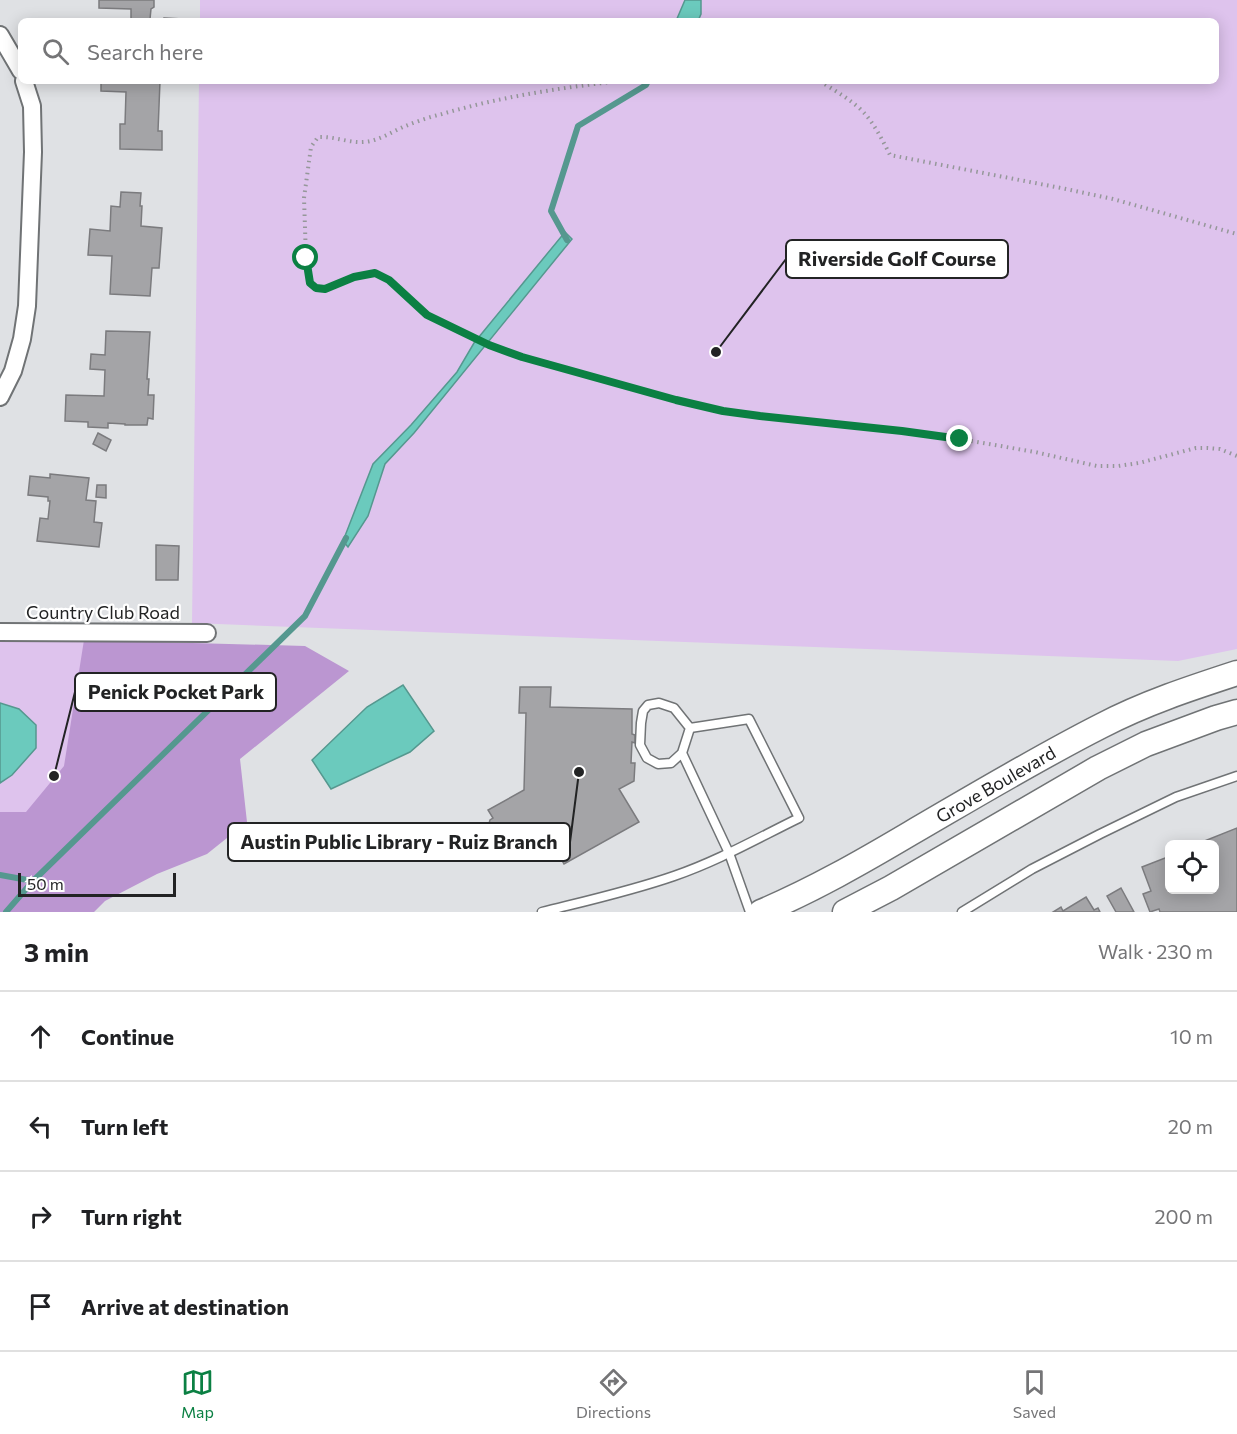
<!DOCTYPE html>
<html lang="en">
<head>
<meta charset="utf-8">
<style>
  :root { --surface:#fff; --page:#f6f6f6; --text:#202124; --muted:#757577; --line:#e0e0e0; --accent:#0b8043 }
  body { margin:0; font-family:Commissioner,sans-serif; background:var(--page); color:var(--text) }
  .controls { position:absolute; right:18px; bottom:18px; display:grid; overflow:hidden; border-radius:9px; box-shadow:0 3px 15px #0003 }
  .controls button { width:54px; height:54px; display:grid; place-items:center; padding:0; border:0; border-bottom:2px solid var(--line); background:var(--surface); color:var(--text); font:30px sans-serif }
  .scale { position:absolute; left:18px; bottom:15px; width:158px; box-sizing:border-box; padding-left:6px; border:3px solid #222324; border-top:0; font-size:16px; line-height:21px; white-space:nowrap; color:#222324; -webkit-text-stroke:4px #fff; paint-order:stroke }
  .stop { position:absolute; width:18px; height:18px; margin:-14px; border:4px solid #0b8043; border-radius:50%; background:#fff }
  .stop.end { background:#0b8043; border-color:#fff; box-shadow:0 2px 6px #0008 }
  .list { margin:0; padding:0; list-style:none }
  h2 { display:flex; justify-content:space-between; align-items:center; height:78px; margin:0; padding:0 24px; font-size:26px }
  h2 small { font-size:20px; font-weight:400; color:var(--muted) }
  .list li { display:grid; grid-template-columns:39px 1fr auto; gap:18px; align-items:center; box-sizing:border-box; height:90px; padding:0 24px; border-top:2px solid var(--line) }
  .list b { display:block; font-size:22px; white-space:nowrap }
  .list em { font-size:20px; font-style:normal; color:var(--muted) }
  .icon { flex:none; width:33px; height:33px; fill:none; stroke:currentColor; stroke-width:2; stroke-linecap:round; stroke-linejoin:round }
  .map { position:relative; flex:none; width:1237px; height:912px; overflow:hidden }
  .search { position:absolute; background:var(--surface); box-shadow:0 3px 15px #0003; left:18px; right:18px; top:18px; height:66px; display:flex; align-items:center; gap:15px; box-sizing:border-box; padding:0 21px; border-radius:9px; color:var(--muted); font-size:22px }
  .sheet { height:438px; background:var(--surface) }
  nav { display:flex; justify-content:space-around; align-items:center; box-sizing:border-box; height:84px; border-top:2px solid var(--line); background:var(--surface); font-size:16px; color:var(--muted) }
  nav a { display:grid; justify-items:center; gap:3px }
  nav .on { color:var(--accent) }
  .map>svg:first-child { display:block }
</style>
</head>
<body>
<div class="map">
<svg width="1237" height="912" viewBox="0 0 1237 912">
  <rect width="100%" height="100%" fill="#dfe1e4"/>
  <g fill="#dec3ed">
    <path d="M200,0H1237V649L1178,661L192,623L199,81H1216V21H200Z"/>
    <path d="M84,640L214,644L0,908V642Z"/>
  </g>
  <path fill="#bb96d1" d="M84,640L305,646L349,671L240,759L247,822L207,854L157,874L105,901L94,912H0V812H26L64,766Z"/>
  <g fill="#6bcabd" stroke="#55988f" stroke-width="1.5">
    <path d="M685,0H701V14L698,21H676Z"/>
    <path d="M565,232L572,239L414,433L385,464L368,516L348,547L343,541L373,464L411,425L457,372L474,343Z"/>
    <path d="M403,685L434,731L410,752L331,789L312,760L367,707Z"/>
    <path d="M0,703L19,709L36,725V748L12,775L0,783Z"/>
  </g>
  <g fill="none" stroke-linecap="round" stroke-linejoin="round">
    <g stroke="#55988f" stroke-width="6">
      <path d="M567,240L551,211L578,126L646,85L648,81"/>
      <path d="M0,875L33,881"/>
      <path d="M6,912L33,881L305,616L346,538"/>
    </g>
  </g>
  <g fill="#a4a4a7" stroke="#7b7b7e" stroke-width="1.5">
    <path d="M99,0H154V7L151,9L150,19H131V9L99,8Z"/>
    <path d="M164,18L183,19V21H164Z"/>
    <path d="M101,81H160L158,131H162V150L120,149V124H125L126,92L101,91Z"/>
    <path d="M121,192L141,193L140,206H142L141,226L162,228L159,268H152L150,296L110,294L112,256L88,255L90,229L110,231L111,206L120,207Z"/>
    <path d="M106,331L150,332L147,379H149L148,395H154L153,419L148,418L147,425H125V424L108,423V428L88,427V422L65,421L66,395L104,396L105,370L90,369L91,354L105,355Z"/>
    <path d="M98,433L111,440L106,451L93,444Z"/>
    <path d="M50,474L89,478L86,500L96,501L94,522L102,523L99,547L37,541L40,518L48,519L50,501H48V497L28,495L30,476L50,478Z"/>
    <path d="M97,485H106V498L96,497Z"/>
    <path d="M156,545L179,546L178,580H156Z"/>
    <path d="M520,687H551L550,707L632,709V734L635,735V743L632,742L631,763H635L634,781L619,789L639,822L564,864L544,828L509,847L504,839L501,840L495,838L490,833L488,827L490,820L493,818L488,810L524,790L526,713H519Z"/>
    <path d="M1237,828V912H1160L1159,909L1150,912L1143,894L1151,891L1142,867L1170,856V890H1214V844H1197Z"/>
    <path d="M1121,888L1134,912H1116L1107,896Z"/>
    <path d="M1086,897L1094,910L1098,908L1100,912H1053L1061,907L1063,911Z"/>
  </g>
  <g fill="none" stroke-linecap="round" stroke-linejoin="round">
    <defs>
      <g id="lane">
        <path d="M682,753L671,763L658,764L647,758L640,745L641,723L643,711L648,705L659,703L674,708L690,728L682,753L729,853L750,912"/>
        <path d="M542,912C586,901 631,891 674,876C718,861 758,838 799,818L749,719L690,728"/>
        <path d="M962,912L1032,869L1100,834L1176,797L1237,776"/>
      </g>
      <g id="street">
        <path d="M0,35L21,71"/>
        <path d="M0,397L13,371L22,339L27,306L33,152L32,106L24,81"/>
        <path d="M0,632L207,633"/>
      </g>
      <g id="secondary">
        <path d="M761,912C813,890 862,862 911,833C973,797 1036,759 1101,726C1145,703 1191,688 1237,673"/>
        <path d="M845,912L891,888L1098,768L1146,744L1216,718L1237,712"/>
      </g>
    </defs>
    <use href="#lane" stroke="#707375" stroke-width="11"/>
    <use href="#street" stroke="#707375" stroke-width="20"/>
    <use href="#secondary" stroke="#707375" stroke-width="27"/>
    <g stroke="#959799" stroke-width="4" stroke-dasharray="1.5 4.5" stroke-linecap="butt">
      <path d="M619,81C559,88 500,97 442,114C429,117 415,122 403,127C390,133 378,141 364,142C348,143 334,136 318,137L311,147L304,198L306,258L310,283L316,288L325,289L354,277L375,273L389,280L427,315L489,345L522,357L676,400L723,410L796,421L902,431L960,439L1035,452L1097,466H1118L1139,463L1196,448H1208L1220,449L1237,456"/>
      <path d="M820,81C835,91 854,101 866,115C876,127 883,141 890,155L1061,188L1113,199L1237,234"/>
    </g>
    <use href="#lane" stroke="#fff" stroke-width="8"/>
    <use href="#street" stroke="#fff" stroke-width="16"/>
    <use href="#secondary" stroke="#fff" stroke-width="24"/>
  </g>
  <g fill="none" stroke-linecap="round" stroke-linejoin="round">
    <path stroke="#0b8043" stroke-width="8" d="M306,258L310,283L316,288L325,289L354,277L375,273L389,280L427,315L489,345L522,357L676,400L723,411L760,416L902,431L960,439"/>
  </g>
  <g text-anchor="middle" stroke-width="4.5" stroke-linejoin="round" paint-order="stroke">
    <g font-size="18" fill="#222324" stroke="#fff">
      <text x="103" y="619">Country Club Road</text>
      <text transform="translate(996 785) rotate(-30)" y="6">Grove Boulevard</text>
    </g>
  </g>
  <path fill="none" stroke="#222324" stroke-width="2" d="M716 352L786 259M54 776L75 692M579 772L570 842"/>
  <g fill="#222324" stroke="#fff" stroke-width="2">
    <circle cx="716" cy="352" r="6"/>
    <circle cx="54" cy="776" r="6"/>
    <circle cx="579" cy="772" r="6"/>
  </g>
  <g fill="#fff" stroke="#222324" stroke-width="2">
    <rect x="786" y="240" width="222" height="38" rx="6"/>
    <rect x="75" y="673" width="201" height="38" rx="6"/>
    <rect x="228" y="823" width="342" height="38" rx="6"/>
  </g>
  <g font-size="20" text-anchor="middle" font-weight="bold" fill="#222324">
    <text x="897" y="266">Riverside Golf Course</text>
    <text x="176" y="699">Penick Pocket Park</text>
    <text x="399" y="849">Austin Public Library - Ruiz Branch</text>
  </g>
</svg>
<div class="controls">
<button><svg class="icon" aria-label="locate" viewBox="0 0 24 24"><circle cx="12" cy="12" r="6"/><path d="M12 2v4M12 18v4M2 12h4M18 12h4"/></svg></button>
</div>
<div class="scale">50 m</div>
<div class="stop" style="left:306px;top:258px"></div>
<div class="stop end" style="left:960px;top:439px"></div>
<div class="search"><svg class="icon" aria-label="search" viewBox="0 0 24 24"><circle cx="10" cy="10" r="6"/><path d="M15 15l6 6"/></svg>Search here</div>
</div>
<section class="sheet">
<h2>3 min<small>Walk · 230 m</small></h2>
<ul class="list">
<li><svg class="icon" aria-label="ahead" viewBox="0 0 24 24"><path d="M12 20V5M6 11l6-6 6 6"/></svg><div><b>Continue</b></div><em>10 m</em></li>
<li><svg class="icon" aria-label="left" viewBox="0 0 24 24"><path d="M17 20v-9H6M10 6l-5 5 5 5"/></svg><div><b>Turn left</b></div><em>20 m</em></li>
<li><svg class="icon" aria-label="right" viewBox="0 0 24 24"><path d="M7 20v-9h11M14 6l5 5-5 5"/></svg><div><b>Turn right</b></div><em>200 m</em></li>
<li><svg class="icon" aria-label="arrive" viewBox="0 0 24 24"><path d="M6 21V4h12l-3 4 3 4H6"/></svg><div><b>Arrive at destination</b></div></li>
</ul>
</section>
<nav>
<a class="on"><svg class="icon" aria-label="map" viewBox="0 0 24 24"><path d="M3 6l6-2 6 2 6-2v14l-6 2-6-2-6 2zM9 4v14M15 6v14"/></svg>Map</a>
<a><svg class="icon" aria-label="directions" viewBox="0 0 24 24"><path d="M12 3l9 9-9 9-9-9zM9 14v-3h6M13 9l2 2-2 2"/></svg>Directions</a>
<a><svg class="icon" aria-label="saved" viewBox="0 0 24 24"><path d="M7 4h10v16l-5-4-5 4z"/></svg>Saved</a>
</nav>
</body>
</html>
